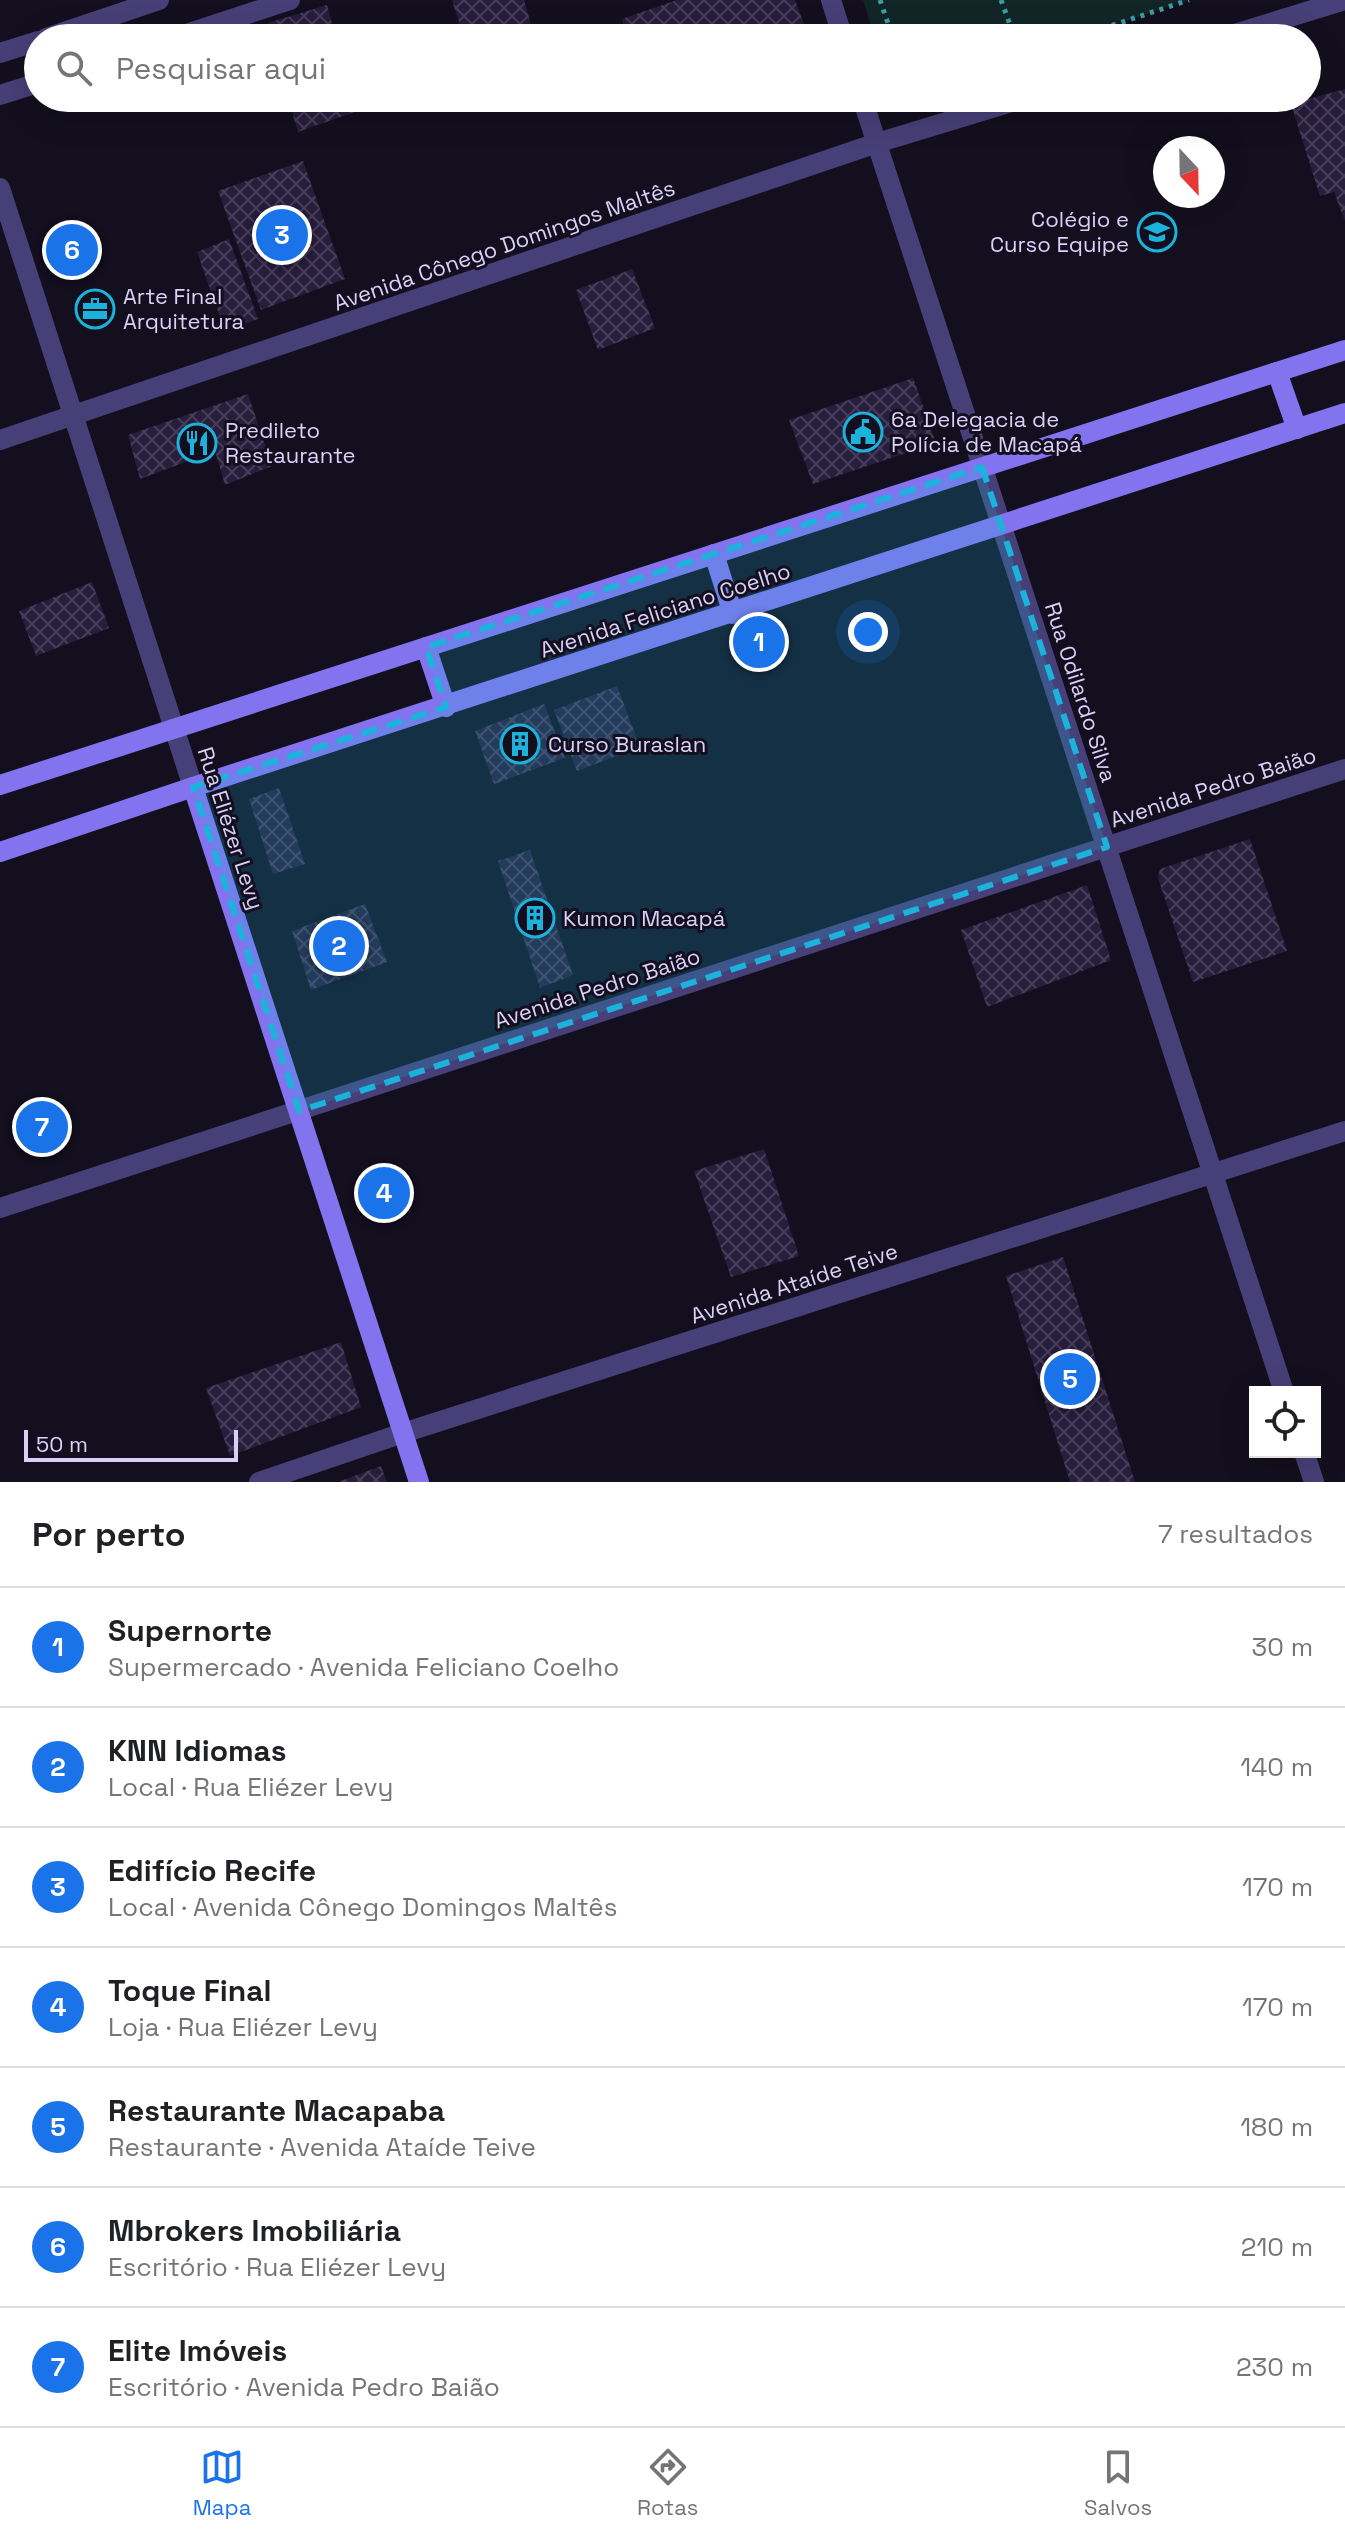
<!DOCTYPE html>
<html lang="pt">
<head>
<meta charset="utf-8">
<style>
  :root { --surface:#fff; --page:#f6f6f6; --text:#202124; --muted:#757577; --line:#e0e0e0; --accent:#1a73e8 }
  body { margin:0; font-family:"Space Grotesk",sans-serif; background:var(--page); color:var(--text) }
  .controls { position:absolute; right:24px; bottom:24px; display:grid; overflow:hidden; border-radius:0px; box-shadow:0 8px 32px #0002 }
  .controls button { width:72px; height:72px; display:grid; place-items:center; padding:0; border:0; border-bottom:2px solid var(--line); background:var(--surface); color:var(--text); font:40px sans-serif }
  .compass { position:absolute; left:1153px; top:136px; width:72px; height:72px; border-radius:50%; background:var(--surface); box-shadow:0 8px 32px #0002; rotate:158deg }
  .scale { position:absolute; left:24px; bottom:20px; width:214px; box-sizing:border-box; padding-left:8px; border:4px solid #dad1f9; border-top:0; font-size:22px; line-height:28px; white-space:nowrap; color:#dad1f9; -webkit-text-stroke:6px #130f1e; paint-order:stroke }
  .you { position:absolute; left:868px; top:632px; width:28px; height:28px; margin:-20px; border:6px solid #fff; border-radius:50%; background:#1a73e8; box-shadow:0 0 0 12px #1a73e833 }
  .badge { display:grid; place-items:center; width:52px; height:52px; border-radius:50%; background:var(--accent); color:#fff; font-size:26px; font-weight:700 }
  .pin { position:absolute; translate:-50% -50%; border:4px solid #fff; box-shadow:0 2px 8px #0006 }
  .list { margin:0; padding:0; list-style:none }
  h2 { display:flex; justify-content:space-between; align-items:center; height:104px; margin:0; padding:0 32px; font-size:34px }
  h2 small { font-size:26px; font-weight:400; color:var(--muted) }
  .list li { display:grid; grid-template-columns:52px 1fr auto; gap:24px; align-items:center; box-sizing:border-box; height:120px; padding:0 32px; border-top:2px solid var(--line) }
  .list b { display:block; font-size:30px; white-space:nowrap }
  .list p { margin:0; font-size:26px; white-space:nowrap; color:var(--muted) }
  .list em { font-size:26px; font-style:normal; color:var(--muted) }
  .icon { flex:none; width:44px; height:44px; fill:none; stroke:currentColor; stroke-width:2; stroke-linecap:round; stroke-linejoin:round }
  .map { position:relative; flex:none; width:1345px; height:1482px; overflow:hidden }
  .search { position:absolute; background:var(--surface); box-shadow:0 8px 32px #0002; left:24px; right:24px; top:24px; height:88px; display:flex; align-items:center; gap:20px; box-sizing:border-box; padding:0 28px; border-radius:44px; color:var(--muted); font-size:30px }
  .sheet { height:944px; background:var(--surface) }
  nav { display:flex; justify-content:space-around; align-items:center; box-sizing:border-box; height:112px; border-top:2px solid var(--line); background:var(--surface); font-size:22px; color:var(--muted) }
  nav a { display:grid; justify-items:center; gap:4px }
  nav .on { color:var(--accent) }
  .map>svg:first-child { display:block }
</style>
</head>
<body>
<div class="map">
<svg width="1345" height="1482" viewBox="0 0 1345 1482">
  <defs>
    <pattern id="building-cross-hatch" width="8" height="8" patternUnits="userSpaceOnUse" patternTransform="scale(2)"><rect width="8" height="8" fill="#271d3c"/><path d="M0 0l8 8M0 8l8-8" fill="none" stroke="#463d59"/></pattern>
  </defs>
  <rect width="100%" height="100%" fill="#130f1e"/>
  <path fill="#122527" d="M863,0H1189L1074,38H875Z"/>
  <g fill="url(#building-cross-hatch)">
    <path d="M452,0H524L535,38H464Z"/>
    <path d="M677,0H795L807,33L793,38H627L622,19Z"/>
    <path d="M327,5L336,38H272L268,23Z"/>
    <path d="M1345,89V221L1334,192L1320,196L1291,104Z"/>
    <path d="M288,98H353L357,111L298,132Z"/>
    <path d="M303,161L345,279L261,310L218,191Z"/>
    <path d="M229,239L258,319L225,331L197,252Z"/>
    <path d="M632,269L655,328L598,350L576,290Z"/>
    <path d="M913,378L936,443L813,484L789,420Z"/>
    <path d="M248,394L272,466L225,485L215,451L140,479L128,435Z"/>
    <path d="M92,582L109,628L36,656L19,611Z"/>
    <path d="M617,686L640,747L577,771L554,710Z"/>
    <path d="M544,704L565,758L494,784L475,731Z"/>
    <path d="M279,788L305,864L273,874L249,799Z"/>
    <path d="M1250,839L1287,951L1193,982L1158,878L1160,869Z"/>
    <path d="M530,850L573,975L540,988L498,861Z"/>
    <path d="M1087,885L1111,960L987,1007L961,930Z"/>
    <path d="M365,904L387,962L311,990L292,931Z"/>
    <path d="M764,1149L799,1256L731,1277L694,1171Z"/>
    <path d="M1063,1257L1135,1482H1070L1006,1276Z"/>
    <path d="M341,1342L361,1407L230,1456L206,1388Z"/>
    <path d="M381,1466L387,1482H338Z"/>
  </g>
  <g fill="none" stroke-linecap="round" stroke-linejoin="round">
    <g stroke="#3c9da3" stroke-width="5" stroke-dasharray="4 6" stroke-linecap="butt">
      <path d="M880,0L893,38"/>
      <path d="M1001,0L1015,38"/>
      <path d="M1074,38L1189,0"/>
    </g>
    <g stroke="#473f77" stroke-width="20">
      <path d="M831,0L843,38"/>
      <path d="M46,38L159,0"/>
      <path d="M174,38L290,0"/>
      <path d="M1221,38L1345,0"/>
      <path d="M0,53L38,41"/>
      <path d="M0,95L38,83"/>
      <path d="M862,98L1284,1392"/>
      <path d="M0,188L193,787"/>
      <path d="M0,440L877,143L1025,98"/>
      <path d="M0,1208L1345,769"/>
      <path d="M1304,1452L1314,1482"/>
      <path d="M259,1482L403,1433L1345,1131"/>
    </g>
    <g stroke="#8473ee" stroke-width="20">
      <path d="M1277,372L1297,429"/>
      <path d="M714,554L733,614"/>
      <path d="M426,647L446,707"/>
      <path d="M0,785L1345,350"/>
      <path d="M193,787L419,1482"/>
      <path d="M0,852L193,787L1345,413"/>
    </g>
  </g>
  <path fill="#1bb3db" fill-opacity="0.2" stroke="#1bb3db" stroke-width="6" stroke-dasharray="16 10" stroke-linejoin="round" d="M982,467L1107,847L299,1111L193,787L446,707L426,647Z"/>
  <defs>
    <symbol id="school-ring" viewBox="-11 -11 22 22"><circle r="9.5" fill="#130f1e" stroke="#1bb3db" stroke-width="1.5"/><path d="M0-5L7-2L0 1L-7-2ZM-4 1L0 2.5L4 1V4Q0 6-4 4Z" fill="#1bb3db"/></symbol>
    <symbol id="office-ring" viewBox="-11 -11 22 22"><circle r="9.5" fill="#130f1e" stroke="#1bb3db" stroke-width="1.5"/><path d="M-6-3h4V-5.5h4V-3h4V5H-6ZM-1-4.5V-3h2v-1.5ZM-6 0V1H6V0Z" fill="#1bb3db"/></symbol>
    <symbol id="civic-ring" viewBox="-11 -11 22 22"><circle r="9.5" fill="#130f1e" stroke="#1bb3db" stroke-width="1.5"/><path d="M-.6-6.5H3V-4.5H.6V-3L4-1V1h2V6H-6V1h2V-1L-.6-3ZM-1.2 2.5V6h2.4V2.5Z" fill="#1bb3db"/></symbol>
    <symbol id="restaurant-ring" viewBox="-11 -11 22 22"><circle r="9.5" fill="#130f1e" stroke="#1bb3db" stroke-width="1.5"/><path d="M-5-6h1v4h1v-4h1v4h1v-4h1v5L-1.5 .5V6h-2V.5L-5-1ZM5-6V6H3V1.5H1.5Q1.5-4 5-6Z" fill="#1bb3db"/></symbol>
    <symbol id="building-ring" viewBox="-11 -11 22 22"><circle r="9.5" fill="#130f1e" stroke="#1bb3db" stroke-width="1.5"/><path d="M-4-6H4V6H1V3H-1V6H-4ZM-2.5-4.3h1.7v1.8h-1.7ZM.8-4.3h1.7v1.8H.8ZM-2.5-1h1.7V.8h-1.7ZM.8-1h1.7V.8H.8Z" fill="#1bb3db"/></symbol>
  </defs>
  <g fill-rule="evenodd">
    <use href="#school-ring" x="1135" y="210" width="44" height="44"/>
    <use href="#office-ring" x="73" y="287" width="44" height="44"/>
    <use href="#civic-ring" x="841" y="410" width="44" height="44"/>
    <use href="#restaurant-ring" x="175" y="421" width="44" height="44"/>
    <use href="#building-ring" x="498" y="722" width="44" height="44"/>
    <use href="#building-ring" x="513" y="896" width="44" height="44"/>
  </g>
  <g text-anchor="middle" stroke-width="6" stroke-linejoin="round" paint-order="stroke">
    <g font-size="22" fill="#dad1f9" stroke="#130f1e" text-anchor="start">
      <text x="1129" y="227" text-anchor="end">Colégio e<tspan x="1129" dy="25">Curso Equipe</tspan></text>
      <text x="123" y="304">Arte Final<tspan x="123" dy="25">Arquitetura</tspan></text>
      <text x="891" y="427">6a Delegacia de<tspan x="891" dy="25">Polícia de Macapá</tspan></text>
      <text x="225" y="438">Predileto<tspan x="225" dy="25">Restaurante</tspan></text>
      <text x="548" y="752">Curso Buraslan</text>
      <text x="563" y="926">Kumon Macapá</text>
    </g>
    <g font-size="22" fill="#dad1f9" stroke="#130f1e">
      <text transform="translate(504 245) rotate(-19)" y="8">Avenida Cônego Domingos Maltês</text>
      <text transform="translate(665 610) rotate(-18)" y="8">Avenida Feliciano Coelho</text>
      <text transform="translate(1081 692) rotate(72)" y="8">Rua Odilardo Silva</text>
      <text transform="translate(1213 787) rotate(-18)" y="8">Avenida Pedro Baião</text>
      <text transform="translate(231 828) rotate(72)" y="8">Rua Eliézer Levy</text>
      <text transform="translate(597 988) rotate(-18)" y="8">Avenida Pedro Baião</text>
      <text transform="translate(794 1283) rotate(-18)" y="8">Avenida Ataíde Teive</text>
    </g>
  </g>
</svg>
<div class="controls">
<button><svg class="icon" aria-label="locate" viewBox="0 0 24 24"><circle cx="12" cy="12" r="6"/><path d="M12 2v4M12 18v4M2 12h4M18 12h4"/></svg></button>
</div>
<svg class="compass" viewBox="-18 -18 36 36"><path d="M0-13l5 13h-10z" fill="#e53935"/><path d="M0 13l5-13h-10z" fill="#757577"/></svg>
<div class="scale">50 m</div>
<div class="you"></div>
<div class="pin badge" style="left:759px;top:642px">1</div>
<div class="pin badge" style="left:339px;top:946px">2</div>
<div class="pin badge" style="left:282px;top:235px">3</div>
<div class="pin badge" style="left:384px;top:1193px">4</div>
<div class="pin badge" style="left:1070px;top:1379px">5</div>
<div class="pin badge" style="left:72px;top:250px">6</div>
<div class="pin badge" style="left:42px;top:1127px">7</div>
<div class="search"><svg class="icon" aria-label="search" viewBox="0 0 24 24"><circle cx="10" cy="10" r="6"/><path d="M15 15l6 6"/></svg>Pesquisar aqui</div>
</div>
<section class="sheet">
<h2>Por perto<small>7 resultados</small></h2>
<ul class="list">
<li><span class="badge">1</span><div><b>Supernorte</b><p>Supermercado · Avenida Feliciano Coelho</p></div><em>30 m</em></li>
<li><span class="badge">2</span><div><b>KNN Idiomas</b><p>Local · Rua Eliézer Levy</p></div><em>140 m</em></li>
<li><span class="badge">3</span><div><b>Edifício Recife</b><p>Local · Avenida Cônego Domingos Maltês</p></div><em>170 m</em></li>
<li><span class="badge">4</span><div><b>Toque Final</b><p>Loja · Rua Eliézer Levy</p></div><em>170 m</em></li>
<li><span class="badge">5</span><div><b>Restaurante Macapaba</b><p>Restaurante · Avenida Ataíde Teive</p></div><em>180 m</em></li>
<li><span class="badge">6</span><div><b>Mbrokers Imobiliária</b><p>Escritório · Rua Eliézer Levy</p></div><em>210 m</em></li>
<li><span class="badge">7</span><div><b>Elite Imóveis</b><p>Escritório · Avenida Pedro Baião</p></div><em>230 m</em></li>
</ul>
</section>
<nav>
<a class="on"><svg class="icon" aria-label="map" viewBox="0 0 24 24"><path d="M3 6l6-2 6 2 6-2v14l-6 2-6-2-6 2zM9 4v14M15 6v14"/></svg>Mapa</a>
<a><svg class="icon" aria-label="directions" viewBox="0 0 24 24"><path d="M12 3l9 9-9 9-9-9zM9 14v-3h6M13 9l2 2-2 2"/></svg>Rotas</a>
<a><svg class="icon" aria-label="saved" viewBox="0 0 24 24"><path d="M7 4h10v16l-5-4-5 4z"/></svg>Salvos</a>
</nav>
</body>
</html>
